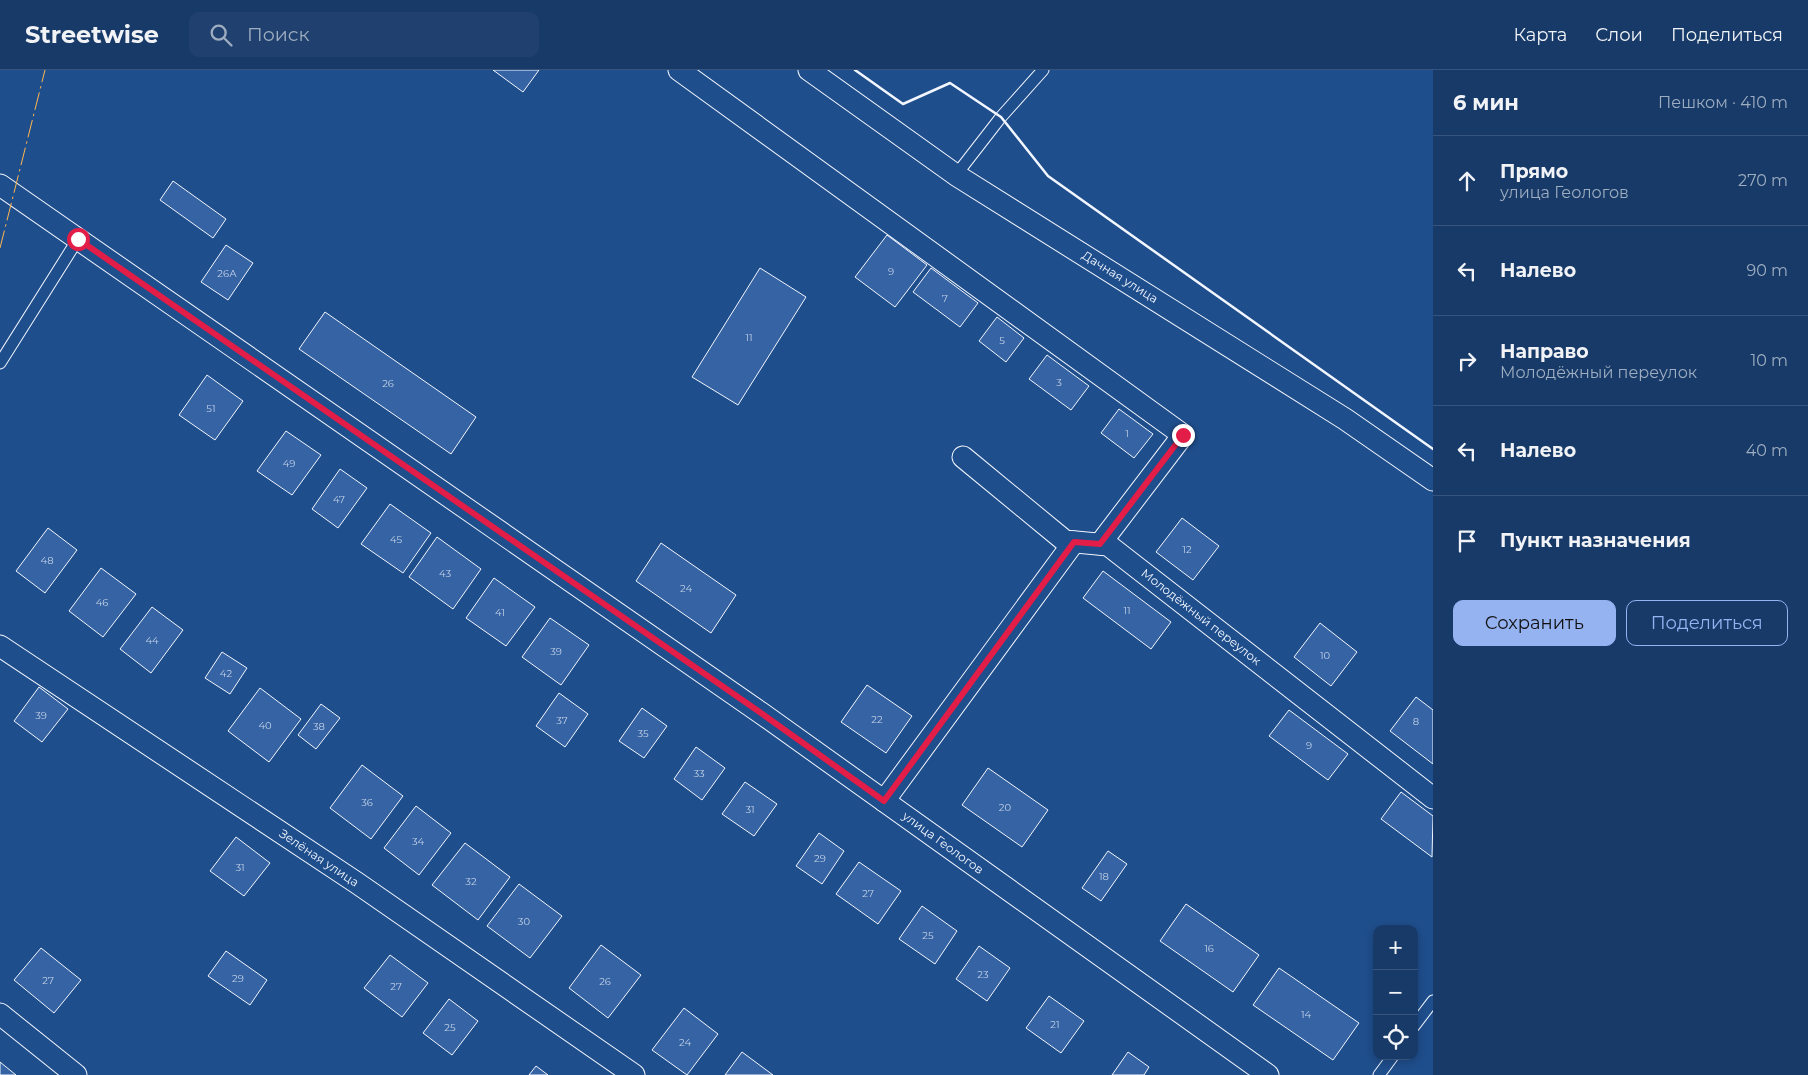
<!DOCTYPE html>
<html lang="ru">
<head>
<meta charset="utf-8">
<style>
  :root { --surface:#173a69; --page:#20416f; --text:#f1f3f6; --muted:#9eadc0; --line:#36547d; --accent:#95b2f1 }
  body { margin:0; font-family:Montserrat,sans-serif; background:var(--page); color:var(--text) }
  .controls { position:absolute; right:15px; bottom:15px; display:grid; overflow:hidden; border-radius:10px; box-shadow:0 2px 8px #0003 }
  .controls button { width:45px; height:45px; display:grid; place-items:center; padding:0; border:0; border-bottom:1px solid var(--line); background:var(--surface); color:var(--text); font:25px sans-serif }
  .stop { position:absolute; width:15px; height:15px; margin:-11px; border:4px solid #e11d48; border-radius:50%; background:#fff }
  .stop.end { background:#e11d48; border-color:#fff; box-shadow:0 1px 5px #0008 }
  .list { margin:0; padding:0; list-style:none }
  h2 { display:flex; justify-content:space-between; align-items:center; height:65px; margin:0; padding:0 20px; font-size:21px }
  h2 small { font-size:16px; font-weight:400; color:var(--muted) }
  .list li { display:grid; grid-template-columns:32px 1fr auto; gap:15px; align-items:center; box-sizing:border-box; height:90px; padding:0 20px; border-top:1px solid var(--line) }
  .list b { display:block; font-size:19px; white-space:nowrap }
  .list p { margin:0; font-size:16px; white-space:nowrap; color:var(--muted) }
  .list em { font-size:16px; font-style:normal; color:var(--muted) }
  .actions { display:flex; gap:10px; padding:15px 20px }
  .actions a { flex:1; padding:11px 0; border:1px solid var(--accent); border-radius:10px; text-align:center; font-size:18px; color:var(--accent) }
  .actions .main { background:var(--accent); color:#111 }
  .icon { flex:none; width:28px; height:28px; fill:none; stroke:currentColor; stroke-width:2; stroke-linecap:round; stroke-linejoin:round }
  .map { position:relative; flex:none; width:1433px; height:1005px; overflow:hidden }
  header { display:flex; align-items:center; gap:30px; box-sizing:border-box; height:70px; padding:0 25px; background:var(--surface); border-bottom:1px solid var(--line) }
  header strong { font-size:24px }
  nav { display:flex; gap:28px; margin-inline-start:auto; font-size:18px }
  .search { width:350px; height:45px; background:var(--page); display:flex; align-items:center; gap:12px; box-sizing:border-box; padding:0 18px; border-radius:10px; color:var(--muted); font-size:19px }
  main { display:flex }
  aside { flex:1; background:var(--surface) }
  .map>svg:first-child { display:block }
</style>
</head>
<body>
<header>
<strong>Streetwise</strong>
<div class="search"><svg class="icon" aria-label="search" viewBox="0 0 24 24"><circle cx="10" cy="10" r="6"/><path d="M15 15l6 6"/></svg>Поиск</div>
<nav><a>Карта</a><a>Слои</a><a>Поделиться</a></nav>
</header>
<main>
<div class="map">
<svg width="1433" height="1005" viewBox="0 0 1433 1005">
  <rect width="100%" height="100%" fill="#1f4e8c"/>
  <g fill="#3563a3" stroke="#f2f6ff">
    <path d="M493,0H539L523,22Z"/>
    <path d="M173,111L226,149L213,168L160,130Z"/>
    <path d="M887,165L927,195L895,237L855,207Z"/>
    <path d="M226,175L253,193L228,230L201,212Z"/>
    <path d="M760,198L806,227L738,335L692,307Z"/>
    <path d="M931,198L978,233L960,257L913,222Z"/>
    <path d="M325,242L476,347L451,384L299,279Z"/>
    <path d="M997,247L1024,268L1006,292L979,271Z"/>
    <path d="M1047,285L1089,316L1071,340L1029,309Z"/>
    <path d="M207,305L243,331L215,370L179,345Z"/>
    <path d="M1119,339L1153,364L1134,388L1101,363Z"/>
    <path d="M286,361L321,385L292,425L257,401Z"/>
    <path d="M340,399L367,418L338,458L312,439Z"/>
    <path d="M390,434L431,463L403,503L361,474Z"/>
    <path d="M1182,448L1219,476L1193,510L1156,482Z"/>
    <path d="M48,458L77,480L45,523L16,501Z"/>
    <path d="M437,467L481,499L453,539L409,507Z"/>
    <path d="M661,473L736,525L711,563L636,511Z"/>
    <path d="M101,498L136,524L103,567L69,541Z"/>
    <path d="M1103,501L1171,552L1151,579L1083,528Z"/>
    <path d="M494,508L535,537L506,576L466,548Z"/>
    <path d="M152,537L183,560L151,603L120,579Z"/>
    <path d="M550,548L589,575L561,615L522,587Z"/>
    <path d="M1320,553L1357,582L1331,616L1294,587Z"/>
    <path d="M222,582L247,598L230,624L205,608Z"/>
    <path d="M867,615L912,646L886,683L841,652Z"/>
    <path d="M39,617L68,639L42,672L14,651Z"/>
    <path d="M260,618L301,649L269,692L228,661Z"/>
    <path d="M559,623L588,644L565,677L536,656Z"/>
    <path d="M1416,627L1433,640V694L1390,661Z"/>
    <path d="M321,634L340,648L316,679L298,665Z"/>
    <path d="M642,638L667,656L644,688L619,671Z"/>
    <path d="M1289,640L1348,684L1328,710L1269,666Z"/>
    <path d="M696,677L725,698L702,730L674,709Z"/>
    <path d="M362,695L403,726L371,769L330,738Z"/>
    <path d="M988,698L1048,740L1022,777L962,735Z"/>
    <path d="M745,712L777,734L754,766L722,744Z"/>
    <path d="M1401,722L1433,746L1432,787L1381,749Z"/>
    <path d="M416,736L451,763L419,805L384,778Z"/>
    <path d="M819,763L844,781L822,814L796,796Z"/>
    <path d="M236,767L270,793L244,826L210,801Z"/>
    <path d="M465,773L510,807L478,850L432,815Z"/>
    <path d="M1108,781L1127,794L1101,831L1082,818Z"/>
    <path d="M859,792L901,821L878,854L836,824Z"/>
    <path d="M519,814L562,846L530,888L487,856Z"/>
    <path d="M1186,834L1259,885L1233,922L1160,871Z"/>
    <path d="M922,836L957,861L935,894L899,869Z"/>
    <path d="M601,875L641,905L608,948L569,918Z"/>
    <path d="M979,876L1010,898L987,931L956,909Z"/>
    <path d="M41,878L81,910L54,943L14,910Z"/>
    <path d="M226,881L267,910L250,935L208,906Z"/>
    <path d="M390,885L428,913L402,947L364,918Z"/>
    <path d="M1279,898L1359,953L1333,990L1253,935Z"/>
    <path d="M1049,926L1084,951L1061,983L1026,958Z"/>
    <path d="M449,929L478,951L452,985L423,963Z"/>
    <path d="M684,938L718,964L687,1005L652,980Z"/>
    <path d="M742,982L773,1005H725Z"/>
    <path d="M1128,982L1149,997L1144,1005H1112Z"/>
    <path d="M0,992L16,1005H0Z"/>
    <path d="M536,996L548,1005H529Z"/>
  </g>
  <g fill="none" stroke-linecap="round" stroke-linejoin="round">
    <defs>
      <g id="lane">
        <path d="M956,105L1001,47L1043,0"/>
        <path d="M0,293L78,169"/>
        <path d="M1414,956L1433,931"/>
        <path d="M1379,1005L1393,986"/>
      </g>
      <g id="street">
        <path d="M679,0L1183,365L1100,474"/>
        <path d="M809,0L956,105L1345,349L1433,410"/>
        <path d="M0,115L761,643L1268,1005"/>
        <path d="M963,387L1065,471L1108,475L1433,728"/>
        <path d="M0,576L357,813L634,1005"/>
        <path d="M884,731L1074,472"/>
        <path d="M0,944L76,1005"/>
      </g>
    </defs>
    <use href="#lane" stroke="#f2f6ff" stroke-width="13"/>
    <use href="#street" stroke="#f2f6ff" stroke-width="23"/>
    <use href="#lane" stroke="#1f4e8c" stroke-width="11"/>
    <use href="#street" stroke="#1f4e8c" stroke-width="21"/>
    <path stroke="#f2f6ff" stroke-width="2.5" d="M855,0L903,34L950,13L1001,47L1048,106L1433,379"/>
    <path stroke="#ffb74d" stroke-width="1" stroke-dasharray="18 4 2.5 4" stroke-linecap="butt" d="M0,178L45,0"/>
  </g>
  <g fill="none" stroke-linecap="round" stroke-linejoin="round">
    <path stroke="#e11d48" stroke-width="6" d="M78,169L761,643L884,731L1074,472L1100,474L1183,365"/>
  </g>
  <g text-anchor="middle" stroke-width="4" stroke-linejoin="round" paint-order="stroke">
    <g font-size="10" fill="#c3d1e8">
      <text x="891" y="205">9</text>
      <text x="227" y="207">26А</text>
      <text x="945" y="232">7</text>
      <text x="749" y="271">11</text>
      <text x="1002" y="274">5</text>
      <text x="1059" y="316">3</text>
      <text x="388" y="317">26</text>
      <text x="211" y="342">51</text>
      <text x="1127" y="367">1</text>
      <text x="289" y="397">49</text>
      <text x="339" y="433">47</text>
      <text x="396" y="473">45</text>
      <text x="1187" y="483">12</text>
      <text x="47" y="494">48</text>
      <text x="445" y="507">43</text>
      <text x="686" y="522">24</text>
      <text x="102" y="536">46</text>
      <text x="1127" y="544">11</text>
      <text x="500" y="546">41</text>
      <text x="152" y="574">44</text>
      <text x="556" y="585">39</text>
      <text x="1325" y="589">10</text>
      <text x="226" y="607">42</text>
      <text x="41" y="649">39</text>
      <text x="877" y="653">22</text>
      <text x="562" y="654">37</text>
      <text x="1416" y="655">8</text>
      <text x="265" y="659">40</text>
      <text x="319" y="660">38</text>
      <text x="643" y="667">35</text>
      <text x="1309" y="679">9</text>
      <text x="699" y="707">33</text>
      <text x="367" y="736">36</text>
      <text x="1005" y="741">20</text>
      <text x="750" y="743">31</text>
      <text x="418" y="775">34</text>
      <text x="820" y="792">29</text>
      <text x="240" y="801">31</text>
      <text x="1104" y="810">18</text>
      <text x="471" y="815">32</text>
      <text x="868" y="827">27</text>
      <text x="524" y="855">30</text>
      <text x="928" y="869">25</text>
      <text x="1209" y="882">16</text>
      <text x="983" y="908">23</text>
      <text x="238" y="912">29</text>
      <text x="48" y="914">27</text>
      <text x="605" y="915">26</text>
      <text x="396" y="920">27</text>
      <text x="1306" y="948">14</text>
      <text x="1055" y="958">21</text>
      <text x="450" y="961">25</text>
      <text x="685" y="976">24</text>
    </g>
    <g font-size="12" fill="#f2f6ff" stroke="#1f4e8c">
      <text transform="translate(1120 207) rotate(32)" y="4">Дачная улица</text>
      <text transform="translate(1201 547) rotate(38)" y="4">Молодёжный переулок</text>
      <text transform="translate(943 773) rotate(36)" y="4">улица Геологов</text>
      <text transform="translate(319 788) rotate(34)" y="4">Зелёная улица</text>
    </g>
  </g>
</svg>
<div class="controls">
<button>+</button>
<button>−</button>
<button><svg class="icon" aria-label="locate" viewBox="0 0 24 24"><circle cx="12" cy="12" r="6"/><path d="M12 2v4M12 18v4M2 12h4M18 12h4"/></svg></button>
</div>
<div class="stop" style="left:78px;top:169px"></div>
<div class="stop end" style="left:1183px;top:365px"></div>
</div>
<aside>
<h2>6 мин<small>Пешком · 410 m</small></h2>
<ul class="list">
<li><svg class="icon" aria-label="ahead" viewBox="0 0 24 24"><path d="M12 20V5M6 11l6-6 6 6"/></svg><div><b>Прямо</b><p>улица Геологов</p></div><em>270 m</em></li>
<li><svg class="icon" aria-label="left" viewBox="0 0 24 24"><path d="M17 20v-9H6M10 6l-5 5 5 5"/></svg><div><b>Налево</b></div><em>90 m</em></li>
<li><svg class="icon" aria-label="right" viewBox="0 0 24 24"><path d="M7 20v-9h11M14 6l5 5-5 5"/></svg><div><b>Направо</b><p>Молодёжный переулок</p></div><em>10 m</em></li>
<li><svg class="icon" aria-label="left" viewBox="0 0 24 24"><path d="M17 20v-9H6M10 6l-5 5 5 5"/></svg><div><b>Налево</b></div><em>40 m</em></li>
<li><svg class="icon" aria-label="arrive" viewBox="0 0 24 24"><path d="M6 21V4h12l-3 4 3 4H6"/></svg><div><b>Пункт назначения</b></div></li>
</ul>
<div class="actions"><a class="main">Сохранить</a><a>Поделиться</a></div>
</aside>
</main>
</body>
</html>
